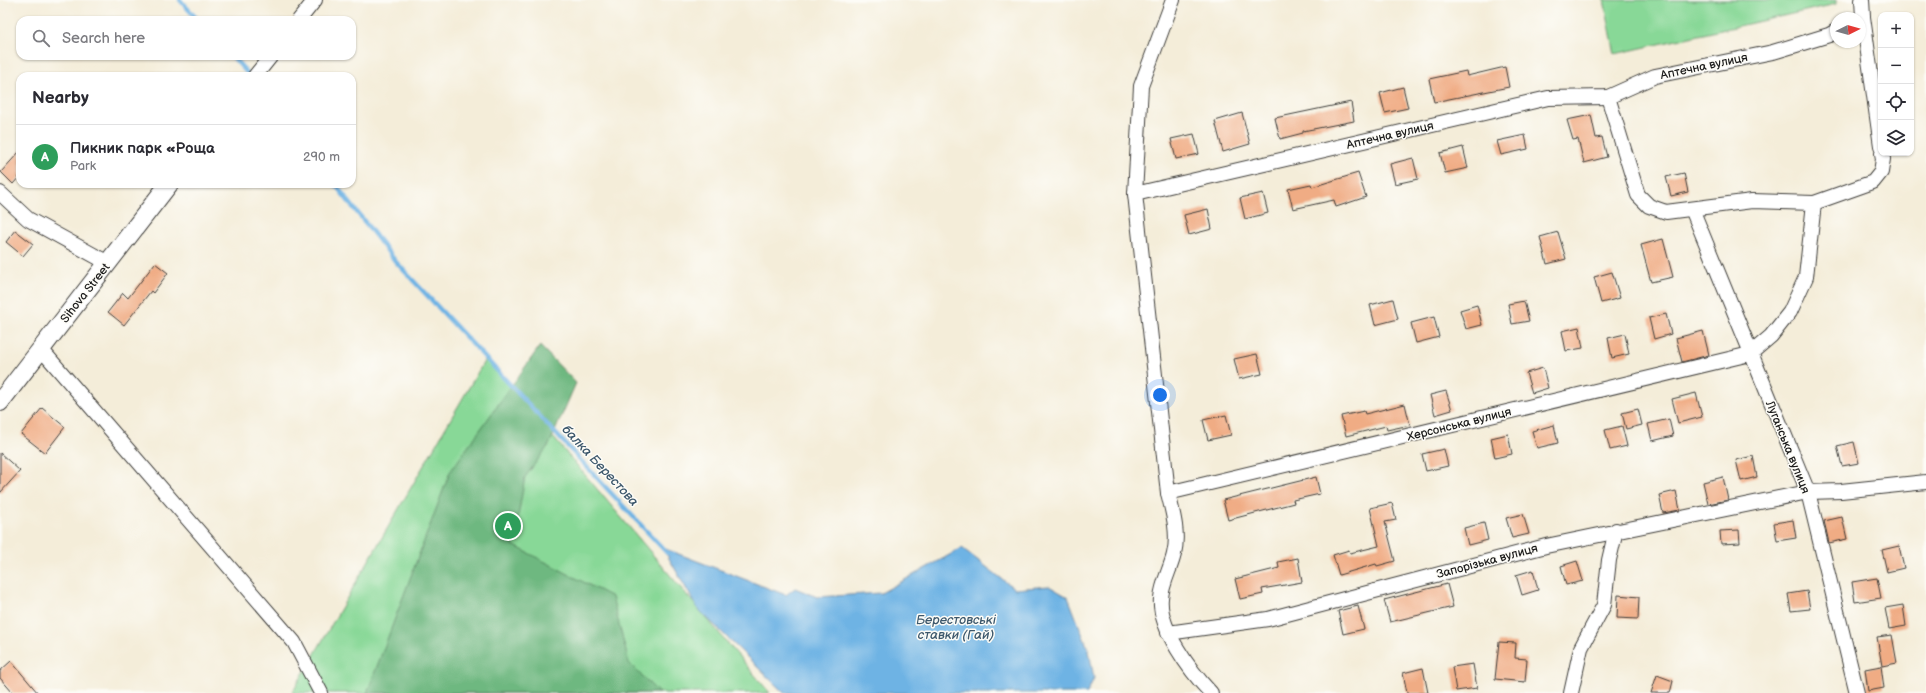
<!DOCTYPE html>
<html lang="en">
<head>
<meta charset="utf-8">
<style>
  :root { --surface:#fff; --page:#f7f7f7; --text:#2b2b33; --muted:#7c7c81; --line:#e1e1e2; --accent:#db2777 }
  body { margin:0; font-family:"Balsamiq Sans",sans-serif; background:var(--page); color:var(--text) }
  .controls { position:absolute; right:12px; top:12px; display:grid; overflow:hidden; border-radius:8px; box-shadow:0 1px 3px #0004 }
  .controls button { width:36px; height:36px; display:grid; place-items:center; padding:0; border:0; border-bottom:1px solid var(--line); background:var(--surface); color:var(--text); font:20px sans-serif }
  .compass { position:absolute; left:1830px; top:12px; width:36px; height:36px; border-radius:50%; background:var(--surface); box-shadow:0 1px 3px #0004; rotate:85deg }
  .you { position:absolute; left:1160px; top:395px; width:14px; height:14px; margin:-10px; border:3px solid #fff; border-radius:50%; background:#1a73e8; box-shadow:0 0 0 6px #1a73e833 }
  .badge { display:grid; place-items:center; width:26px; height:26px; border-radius:50%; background:var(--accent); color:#fff; font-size:13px; font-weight:700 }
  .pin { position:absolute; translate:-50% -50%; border:2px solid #fff; box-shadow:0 1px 4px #0006 }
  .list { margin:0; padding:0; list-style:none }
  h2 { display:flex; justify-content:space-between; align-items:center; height:52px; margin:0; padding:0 16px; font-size:17px }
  h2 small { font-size:13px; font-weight:400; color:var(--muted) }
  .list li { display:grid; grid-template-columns:26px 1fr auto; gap:12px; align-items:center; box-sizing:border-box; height:64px; padding:0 16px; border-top:1px solid var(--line) }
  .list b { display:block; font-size:15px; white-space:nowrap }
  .list p { margin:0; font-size:13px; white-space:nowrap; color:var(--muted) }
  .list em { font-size:13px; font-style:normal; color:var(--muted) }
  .icon { flex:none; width:22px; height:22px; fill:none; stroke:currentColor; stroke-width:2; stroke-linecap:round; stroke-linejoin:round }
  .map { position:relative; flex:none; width:1926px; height:693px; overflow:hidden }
  .search { position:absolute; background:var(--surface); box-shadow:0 1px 3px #0004; left:16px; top:16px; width:340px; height:44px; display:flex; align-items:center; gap:10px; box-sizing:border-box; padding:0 14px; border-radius:12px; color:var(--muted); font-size:15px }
  .panel { position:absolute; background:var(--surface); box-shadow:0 1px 3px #0004; left:16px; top:72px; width:340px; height:116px; border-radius:12px }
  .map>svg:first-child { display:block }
</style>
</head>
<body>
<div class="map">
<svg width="1926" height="693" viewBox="0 0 1926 693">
  <rect width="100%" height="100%" fill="#fdfcf7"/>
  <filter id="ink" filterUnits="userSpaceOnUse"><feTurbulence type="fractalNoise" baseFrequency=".025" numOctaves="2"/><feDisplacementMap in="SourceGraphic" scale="8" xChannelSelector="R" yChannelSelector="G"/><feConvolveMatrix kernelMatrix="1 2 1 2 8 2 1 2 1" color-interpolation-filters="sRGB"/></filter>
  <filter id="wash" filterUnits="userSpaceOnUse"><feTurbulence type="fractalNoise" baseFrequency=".012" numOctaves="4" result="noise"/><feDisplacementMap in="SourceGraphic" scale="16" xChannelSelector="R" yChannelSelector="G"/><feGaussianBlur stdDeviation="0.9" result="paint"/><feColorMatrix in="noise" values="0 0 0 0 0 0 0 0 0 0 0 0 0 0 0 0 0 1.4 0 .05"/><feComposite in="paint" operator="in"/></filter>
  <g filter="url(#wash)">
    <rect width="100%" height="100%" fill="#f4edd9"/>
    <g fill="#88d897" stroke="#527a5a">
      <path d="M1604,0H1836V4L1615,54Z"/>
      <path d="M486,358L770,693H292Z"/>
    </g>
    <path fill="#6eb880" stroke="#456a4e" d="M540,346L576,383L549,445L525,477L513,545L612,597L629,663L659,693H367L450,472Z"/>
    <path fill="#6eb3e4" stroke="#456880" d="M663,548L786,595L795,588L817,597L881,593L962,548L1015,589L1049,586L1068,597L1089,651L1094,678L1087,693H784L698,609Z"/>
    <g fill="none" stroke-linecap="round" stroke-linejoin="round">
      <g stroke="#6eb3e4" stroke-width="4.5">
        <path d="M180,0L198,20"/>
        <path d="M232,56L250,76"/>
        <path d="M335,184L396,262L667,553"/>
      </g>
    </g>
    <g id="blocks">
      <g fill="#f0ac84">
        <path d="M1505,67L1509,87L1434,102L1429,79L1466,71L1467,76Z"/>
        <path d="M1403,87L1408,108L1385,113L1380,93Z"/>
        <path d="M1351,102L1354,121L1303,131V133L1280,139L1275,118Z"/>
        <path d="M1242,113L1250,144L1223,152L1215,121Z"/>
        <path d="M1591,115L1596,138L1602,137L1607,157L1584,163L1578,139L1573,140L1567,120Z"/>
        <path d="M1194,134L1199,154L1176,159L1171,139Z"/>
        <path d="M1525,135L1528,149L1501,155L1497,141Z"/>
        <path d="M1463,147L1468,168L1445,173L1440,153Z"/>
        <path d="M20,151V176L13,184L1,172Z"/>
        <path d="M1413,158L1418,179L1395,184L1390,164Z"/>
        <path d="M1358,173L1366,197L1336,207L1334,200L1293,209L1288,189L1311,184L1312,187Z"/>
        <path d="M1684,173L1688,192L1671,196L1666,177Z"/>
        <path d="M1263,193L1268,213L1245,219L1240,198Z"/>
        <path d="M1208,209L1212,229L1189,235L1184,215Z"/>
        <path d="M15,230L33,244L23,256L6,242Z"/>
        <path d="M1558,232L1566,259L1547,264L1540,237Z"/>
        <path d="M1663,239L1673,277L1651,282L1641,245Z"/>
        <path d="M155,263L168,273L153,293L151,291L124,325L108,312L123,293L128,298Z"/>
        <path d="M1612,272L1620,298L1601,303L1594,277Z"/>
        <path d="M1393,299L1398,319L1375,325L1370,305Z"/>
        <path d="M1524,301L1529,321L1512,324L1508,304Z"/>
        <path d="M1477,305L1482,325L1466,329L1460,310Z"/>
        <path d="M1666,314L1671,334L1654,339L1649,318Z"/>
        <path d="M1434,317L1439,337L1416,343L1411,323Z"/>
        <path d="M1579,327L1583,348L1566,351L1562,331Z"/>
        <path d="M1703,331L1709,355L1682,362L1676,338Z"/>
        <path d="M1625,334L1629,354L1612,358L1608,338Z"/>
        <path d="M1257,354L1262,374L1239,379L1234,359Z"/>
        <path d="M1543,368L1548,388L1532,393L1526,373Z"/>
        <path d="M1446,391L1452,410L1435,415L1430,395Z"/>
        <path d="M1696,393L1702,417L1678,423L1672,399Z"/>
        <path d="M1405,404L1410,425L1387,430L1386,426L1346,436L1341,416L1364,411L1365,414Z"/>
        <path d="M42,408L65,427L45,453L21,434Z"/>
        <path d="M1638,409L1642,425L1626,429L1622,413Z"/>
        <path d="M1226,415L1231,435L1208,440L1203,420Z"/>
        <path d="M1669,419L1673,436L1652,441L1648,424Z"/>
        <path d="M1554,425L1558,443L1537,448L1532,431Z"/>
        <path d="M1622,426L1627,446L1610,450L1605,430Z"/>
        <path d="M1508,434L1512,454L1495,458L1491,438Z"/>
        <path d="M1854,442L1859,463L1842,466L1837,446Z"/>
        <path d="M1444,449L1448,466L1426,471L1422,454Z"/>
        <path d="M0,453L20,471L0,493Z"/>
        <path d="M1753,456L1757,477L1741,481L1736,460Z"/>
        <path d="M1316,477L1320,494L1293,500L1294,503L1228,520L1223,500Z"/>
        <path d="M1723,477L1728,500L1708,504L1703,482Z"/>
        <path d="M1676,491L1680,510L1663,513L1659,495Z"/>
        <path d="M1392,503L1396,520L1385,522L1395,561L1377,566L1376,564L1339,575L1333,555L1349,550L1350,553L1379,546L1370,508Z"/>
        <path d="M1523,514L1529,534L1512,538L1506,518Z"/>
        <path d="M1842,517L1847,539L1829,543L1824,521Z"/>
        <path d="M1793,520L1796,538L1777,541L1774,523Z"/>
        <path d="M1484,523L1488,540L1468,545L1464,528Z"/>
        <path d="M1739,530L1740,543L1721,544L1720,531Z"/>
        <path d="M1899,546L1904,568L1887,572L1882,550Z"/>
        <path d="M1298,558L1302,582L1262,589L1263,594L1240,599L1235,579L1279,568L1278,562Z"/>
        <path d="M1577,561L1583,581L1566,585L1561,566Z"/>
        <path d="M1533,570L1538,590L1522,595L1516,575Z"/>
        <path d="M1877,578L1881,598L1855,602L1852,582Z"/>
        <path d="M1447,584L1453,607L1390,622L1384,600Z"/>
        <path d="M1807,591L1810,609L1791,611L1788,594Z"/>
        <path d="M1618,595L1639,597L1638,619L1617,618Z"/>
        <path d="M1903,605L1906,626L1889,629L1885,608Z"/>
        <path d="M1358,606L1364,629L1343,634L1338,611Z"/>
        <path d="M1892,635L1897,663L1882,666L1877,637Z"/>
        <path d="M1499,642L1516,643L1515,658L1527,659L1525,682L1495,679Z"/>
        <path d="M11,661L38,693H13L0,678V671Z"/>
        <path d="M1473,664L1477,688L1456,691L1452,667Z"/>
        <path d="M1881,666L1884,688L1868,691L1865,669Z"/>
        <path d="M1423,668L1428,693H1407L1403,673Z"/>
        <path d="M1657,675L1673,681L1670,693H1651Z"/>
      </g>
    </g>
  </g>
  <g filter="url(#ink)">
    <use href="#blocks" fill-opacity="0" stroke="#3c3b38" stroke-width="1"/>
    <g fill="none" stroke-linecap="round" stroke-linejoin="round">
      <defs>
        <g id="minor">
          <path d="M1173,0L1141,86L1135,194L1548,98L1608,97L1655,76L1773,52L1829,35L1836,31"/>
          <path d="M1863,17L1881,146"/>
          <path d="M1860,18L1863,17L1862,0"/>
          <path d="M299,20L315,0"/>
          <path d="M255,76L271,56"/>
          <path d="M1608,97L1638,195L1649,206L1666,212L1752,201L1814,203L1873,182L1881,172L1883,159L1882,153"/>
          <path d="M0,193L28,219L108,263"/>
          <path d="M1135,194L1168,493C1173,513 1179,534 1174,554C1171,568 1162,583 1161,598C1158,628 1191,672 1211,693"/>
          <path d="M1692,209L1808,492L1857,693"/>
          <path d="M41,349L294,642L321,693"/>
          <path d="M1168,493L1750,354L1771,336L1790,312L1806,277L1814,203"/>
          <path d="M1168,633L1268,619L1546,546L1808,492L1841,491L1926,482"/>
          <path d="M1571,693L1581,648L1604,605L1609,560L1616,530"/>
        </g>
        <path id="tertiary" d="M0,402L169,184"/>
      </defs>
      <use href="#minor" stroke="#3c3b38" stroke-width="16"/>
      <use href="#tertiary" stroke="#3c3b38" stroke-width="20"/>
      <use href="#minor" stroke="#fff" stroke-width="14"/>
      <use href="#tertiary" stroke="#fff" stroke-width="18"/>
    </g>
  </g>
  <g text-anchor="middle" stroke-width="3" stroke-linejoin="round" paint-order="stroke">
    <g font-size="12" fill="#1c1c1c" stroke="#fdfcf7">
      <text transform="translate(1704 66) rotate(-12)" y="4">Аптечна вулиця</text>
      <text transform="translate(1390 135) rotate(-13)" y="4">Аптечна вулиця</text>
      <text transform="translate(85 293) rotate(-52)" y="4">Sihova Street</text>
      <text transform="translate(1459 424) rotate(-14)" y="4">Херсонська вулиця</text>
      <text transform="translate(1788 447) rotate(68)" y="4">Луганська вулиця</text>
      <text transform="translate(1487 561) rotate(-15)" y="4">Запорізька вулиця</text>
    </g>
    <g font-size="13" font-style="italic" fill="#3d586c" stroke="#fdfcf7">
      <text transform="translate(601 465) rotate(47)" y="5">балка Берестова</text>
      <text x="956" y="624">Берестовські<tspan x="956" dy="15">ставки (Гай)</tspan></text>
    </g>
  </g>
</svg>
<div class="controls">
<button>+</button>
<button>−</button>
<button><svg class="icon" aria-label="locate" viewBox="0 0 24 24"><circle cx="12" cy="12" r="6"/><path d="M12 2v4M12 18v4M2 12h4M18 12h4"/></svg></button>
<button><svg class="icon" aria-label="layers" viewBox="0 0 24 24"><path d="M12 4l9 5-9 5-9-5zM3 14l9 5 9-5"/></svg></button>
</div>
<svg class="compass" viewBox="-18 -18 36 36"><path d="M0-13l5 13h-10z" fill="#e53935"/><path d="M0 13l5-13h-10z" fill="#7c7c81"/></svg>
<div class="you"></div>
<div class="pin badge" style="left:508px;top:526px;background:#2e9e5b">A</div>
<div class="search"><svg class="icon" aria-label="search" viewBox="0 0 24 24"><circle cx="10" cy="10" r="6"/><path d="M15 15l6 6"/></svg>Search here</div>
<section class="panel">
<h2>Nearby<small></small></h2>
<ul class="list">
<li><span class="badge" style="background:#2e9e5b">A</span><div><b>Пикник парк «Роща</b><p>Park</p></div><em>290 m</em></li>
</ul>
</section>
</div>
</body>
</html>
